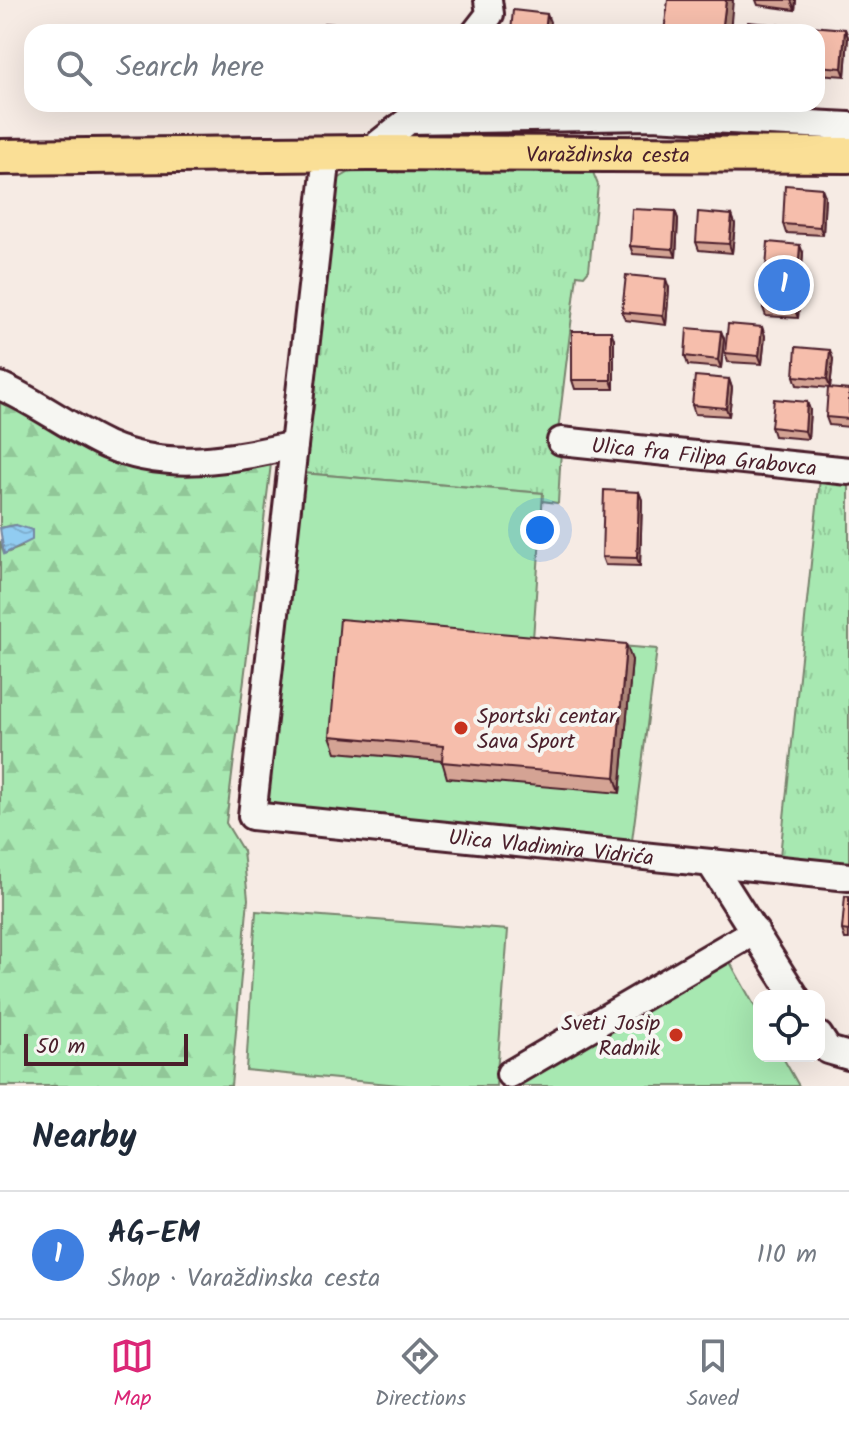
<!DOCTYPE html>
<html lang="en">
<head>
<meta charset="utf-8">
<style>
  :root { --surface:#fff; --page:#f6f6f7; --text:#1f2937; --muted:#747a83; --line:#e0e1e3; --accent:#db2777 }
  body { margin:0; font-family:Kalam,sans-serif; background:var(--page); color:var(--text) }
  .controls { position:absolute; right:24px; bottom:24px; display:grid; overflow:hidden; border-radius:16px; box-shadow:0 8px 32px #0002 }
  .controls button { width:72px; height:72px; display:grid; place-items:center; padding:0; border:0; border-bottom:2px solid var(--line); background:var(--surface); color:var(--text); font:40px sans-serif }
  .scale { position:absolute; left:24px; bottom:20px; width:164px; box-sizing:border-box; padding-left:8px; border:4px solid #4a1f2b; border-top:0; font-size:22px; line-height:28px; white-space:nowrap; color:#4a1f2b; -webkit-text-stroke:6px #f6f6f2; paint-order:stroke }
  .you { position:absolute; left:540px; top:530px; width:28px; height:28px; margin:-20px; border:6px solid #fff; border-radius:50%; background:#1a73e8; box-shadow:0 0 0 12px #1a73e833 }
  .badge { display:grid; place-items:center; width:52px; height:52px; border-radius:50%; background:var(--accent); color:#fff; font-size:26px; font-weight:700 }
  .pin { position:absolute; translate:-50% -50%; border:4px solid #fff; box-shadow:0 2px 8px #0006 }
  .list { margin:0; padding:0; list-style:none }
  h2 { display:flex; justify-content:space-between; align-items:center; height:104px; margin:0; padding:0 32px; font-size:34px }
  h2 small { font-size:26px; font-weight:400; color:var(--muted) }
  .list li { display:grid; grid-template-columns:52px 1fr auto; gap:24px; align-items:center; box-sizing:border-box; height:128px; padding:0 32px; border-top:2px solid var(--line) }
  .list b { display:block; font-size:30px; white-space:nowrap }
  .list p { margin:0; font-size:26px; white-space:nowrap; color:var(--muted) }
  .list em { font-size:26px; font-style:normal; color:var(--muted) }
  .icon { flex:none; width:44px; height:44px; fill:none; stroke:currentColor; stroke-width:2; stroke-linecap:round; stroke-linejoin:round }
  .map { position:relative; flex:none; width:849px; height:1086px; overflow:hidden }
  .search { position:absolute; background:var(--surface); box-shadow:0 8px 32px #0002; left:24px; right:24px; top:24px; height:88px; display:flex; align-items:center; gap:20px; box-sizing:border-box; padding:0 28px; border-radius:24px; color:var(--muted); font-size:30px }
  .sheet { height:232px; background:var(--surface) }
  nav { display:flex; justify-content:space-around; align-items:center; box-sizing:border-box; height:112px; border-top:2px solid var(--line); background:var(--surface); font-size:22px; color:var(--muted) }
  nav a { display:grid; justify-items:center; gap:4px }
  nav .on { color:var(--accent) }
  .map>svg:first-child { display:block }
</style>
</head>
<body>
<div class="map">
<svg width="849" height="1086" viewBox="0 0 849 1086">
  <defs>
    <pattern id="grass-tufts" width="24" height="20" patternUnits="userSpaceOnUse" patternTransform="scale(2)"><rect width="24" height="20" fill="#a7e8b1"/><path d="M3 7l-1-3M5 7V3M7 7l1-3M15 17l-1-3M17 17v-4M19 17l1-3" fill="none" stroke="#91c798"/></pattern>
    <pattern id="forest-firs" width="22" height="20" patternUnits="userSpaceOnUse" patternTransform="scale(2)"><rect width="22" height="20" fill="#a7e8b1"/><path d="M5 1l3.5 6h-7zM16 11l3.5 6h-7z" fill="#91c798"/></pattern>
    <pattern id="water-waves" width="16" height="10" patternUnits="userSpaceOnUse" patternTransform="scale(2)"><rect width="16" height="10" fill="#91ccf1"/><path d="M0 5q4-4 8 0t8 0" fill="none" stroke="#7fafcf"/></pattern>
  </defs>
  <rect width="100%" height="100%" fill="#f6ebe4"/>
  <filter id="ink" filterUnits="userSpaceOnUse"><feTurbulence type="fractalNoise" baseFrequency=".0125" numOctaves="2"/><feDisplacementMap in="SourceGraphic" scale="16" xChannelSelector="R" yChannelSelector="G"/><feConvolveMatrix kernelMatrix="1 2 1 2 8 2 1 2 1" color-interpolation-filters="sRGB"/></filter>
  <g filter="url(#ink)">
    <g fill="url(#grass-tufts)" stroke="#78846e" stroke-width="2">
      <path d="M580,166L592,170L598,185L589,270L584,276L577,275L556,448L561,450L558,503L542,501V493L301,473L314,407L331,183L353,170Z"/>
      <path d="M820,478L849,482V863L780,856Z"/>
    </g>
    <path fill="url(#forest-firs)" stroke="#78846e" stroke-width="2" d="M0,395L201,472L271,464L226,823L243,851L248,899L231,1086H0V541L4,554L22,547L16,525L0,528Z"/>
    <g fill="#a7e8b1" stroke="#78846e" stroke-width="2">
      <path d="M301,473L543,493L533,639L657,649L632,841L267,807Z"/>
      <path d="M256,911L508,930L496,1086H409L246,1070Z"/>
      <path d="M726,955L759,1014V1056H782L799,1086H509Z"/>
    </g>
    <path fill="url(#water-waves)" stroke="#7587a2" stroke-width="2" d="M16,525L32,530V540L4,554L0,528Z"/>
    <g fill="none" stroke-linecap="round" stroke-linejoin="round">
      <defs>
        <g id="minor">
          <path d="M476,32L490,14L488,0"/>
          <path d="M367,153L409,120L652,116L849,126"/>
          <path id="s1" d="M327,155L252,816L849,877"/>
          <path d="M0,386C37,402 70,428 107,445C169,472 231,459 294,445"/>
          <path id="s2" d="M561,441L849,471"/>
          <path d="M711,864L795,996"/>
          <path d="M819,1036L828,1050L849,1056"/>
          <path d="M510,1074L755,931"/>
        </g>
        <g id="major">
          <path id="s3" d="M0,157L367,153L849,155"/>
        </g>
      </defs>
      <use href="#minor" stroke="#4a1f2b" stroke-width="32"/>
      <use href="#major" stroke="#4a1f2b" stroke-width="40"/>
      <use href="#minor" stroke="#f6f6f2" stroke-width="26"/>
      <use href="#major" stroke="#fadf96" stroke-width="34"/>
    </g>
    <g fill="#d4a394" stroke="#4a1f2b" stroke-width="2">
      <path d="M756,0H796L795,10L758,5Z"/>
      <path d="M845,29L848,37L845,76L817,74V32Z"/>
      <path d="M825,196L823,235L786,233L783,224Z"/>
      <path d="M675,211L678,219L676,257L633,254L630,246Z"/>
      <path d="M732,215L735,224L732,253L699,250L696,242Z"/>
      <path d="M803,253L798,318L766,316L763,308Z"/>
      <path d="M669,288L666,325L625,320L622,312Z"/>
      <path d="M762,327L765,336L762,364L728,362L725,353Z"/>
      <path d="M721,331L724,339L721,368L688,365L685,356Z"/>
      <path d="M614,339V389H575L572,380Z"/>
      <path d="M833,359L830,388L797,385L794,376Z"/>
      <path d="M729,379L732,388L729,416L695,414L692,405Z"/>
      <path d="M849,390V427L829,425L826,417Z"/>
      <path d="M807,402L810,410L808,439L774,436L771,427Z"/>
      <path d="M639,492L642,500L640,566L605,565L602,557Z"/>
      <path d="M632,660L620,793L447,778L442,761L336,752L330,736Z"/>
      <path d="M849,897V939H845L842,930Z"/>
    </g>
    <g fill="#ac8578" stroke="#4a1f2b" stroke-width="2">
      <path d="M726,0H733L730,32H722Z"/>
      <path d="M791,0H796L795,10Z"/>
      <path d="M547,14L550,22L549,32H545Z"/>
      <path d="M845,29L848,37L845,76L842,68Z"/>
      <path d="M822,188L825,196L823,235L820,227Z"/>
      <path d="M675,211L678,219L676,257L673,249Z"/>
      <path d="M732,215L735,224L732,253L729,244Z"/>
      <path d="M800,245L803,253L798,318L795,310Z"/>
      <path d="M666,279L669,288L666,325L663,316Z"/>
      <path d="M762,327L765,336L762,364L759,356Z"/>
      <path d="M611,331L614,339V389L611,380Z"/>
      <path d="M721,331L724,339L721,368L718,360Z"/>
      <path d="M830,350L833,359L830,388L827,379Z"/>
      <path d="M729,379L732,388L729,416L726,408Z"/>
      <path d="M807,402L810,410L808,439L805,431Z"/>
      <path d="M639,492L642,500L640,566L637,558Z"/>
      <path d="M626,644L632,660L620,793L615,777Z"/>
    </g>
    <g fill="#f6beac" stroke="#4a1f2b" stroke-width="2">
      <path d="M668,0H726L722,32H664Z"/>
      <path d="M513,10L547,14L545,32H511Z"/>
      <path d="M748,22L790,26L789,32H747Z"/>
      <path d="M324,23L358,26L357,32H324Z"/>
      <path d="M811,26L845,29L842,68L817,66V32H811Z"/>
      <path d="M785,185L822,188L820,227L783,224Z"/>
      <path d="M632,209L675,211L673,249L630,246Z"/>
      <path d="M698,212L732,215L729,244L696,242Z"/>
      <path d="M768,242L800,245L795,310L763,308Z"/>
      <path d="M626,275L666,279L663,316L622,312Z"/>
      <path d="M728,324L762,327L759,356L725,353Z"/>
      <path d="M687,328L721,331L718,360L685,356Z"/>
      <rect x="572" y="331" width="39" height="49"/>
      <path d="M796,347L830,350L827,379L794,376Z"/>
      <path d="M695,376L729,379L726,408L692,405Z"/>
      <path d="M828,388L849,390V419L826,417Z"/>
      <path d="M774,399L807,402L805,431L771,427Z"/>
      <path d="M604,490L639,492L637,558L602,557Z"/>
      <path d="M340,619L626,644L615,777L442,762L443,746L330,736Z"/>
      <path d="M845,896L849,897V931L842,930Z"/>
    </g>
  </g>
  <g fill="#c8321e" stroke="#f6f6f2" stroke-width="3">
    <circle cx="461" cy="728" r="8"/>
    <circle cx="676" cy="1035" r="8"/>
  </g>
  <g text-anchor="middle" stroke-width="8" stroke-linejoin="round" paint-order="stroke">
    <g font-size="22" fill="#4a1f2b" stroke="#f6f6f2">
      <text dy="8" stroke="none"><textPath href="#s3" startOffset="608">Varaždinska cesta</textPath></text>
      <text dy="8" stroke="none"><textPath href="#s2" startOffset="144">Ulica fra Filipa Grabovca</textPath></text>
      <text dy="8" stroke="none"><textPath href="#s1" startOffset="966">Ulica Vladimira Vidrića</textPath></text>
    </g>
    <g font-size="22" fill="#4a1f2b" stroke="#f6f6f2" text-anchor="start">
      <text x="477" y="723">Sportski centar<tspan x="477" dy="25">Sava Sport</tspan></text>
      <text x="660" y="1030" text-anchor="end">Sveti Josip<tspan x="660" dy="25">Radnik</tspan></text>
    </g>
  </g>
</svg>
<div class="controls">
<button><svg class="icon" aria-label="locate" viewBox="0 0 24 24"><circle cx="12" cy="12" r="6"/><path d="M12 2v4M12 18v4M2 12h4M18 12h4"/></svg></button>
</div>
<div class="scale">50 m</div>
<div class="you"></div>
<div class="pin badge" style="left:784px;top:285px;background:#3f7fe0">1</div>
<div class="search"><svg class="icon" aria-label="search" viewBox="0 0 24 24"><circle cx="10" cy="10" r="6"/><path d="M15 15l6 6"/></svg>Search here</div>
</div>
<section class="sheet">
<h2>Nearby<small></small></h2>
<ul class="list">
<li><span class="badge" style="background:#3f7fe0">1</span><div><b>AG-EM</b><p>Shop · Varaždinska cesta</p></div><em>110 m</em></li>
</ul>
</section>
<nav>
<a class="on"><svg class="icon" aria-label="map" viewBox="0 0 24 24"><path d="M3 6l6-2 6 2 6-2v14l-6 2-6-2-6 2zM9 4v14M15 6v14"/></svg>Map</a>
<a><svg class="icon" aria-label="directions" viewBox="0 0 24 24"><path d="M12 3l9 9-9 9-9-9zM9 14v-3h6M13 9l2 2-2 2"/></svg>Directions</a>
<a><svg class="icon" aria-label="saved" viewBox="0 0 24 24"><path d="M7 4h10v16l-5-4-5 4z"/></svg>Saved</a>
</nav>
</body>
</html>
